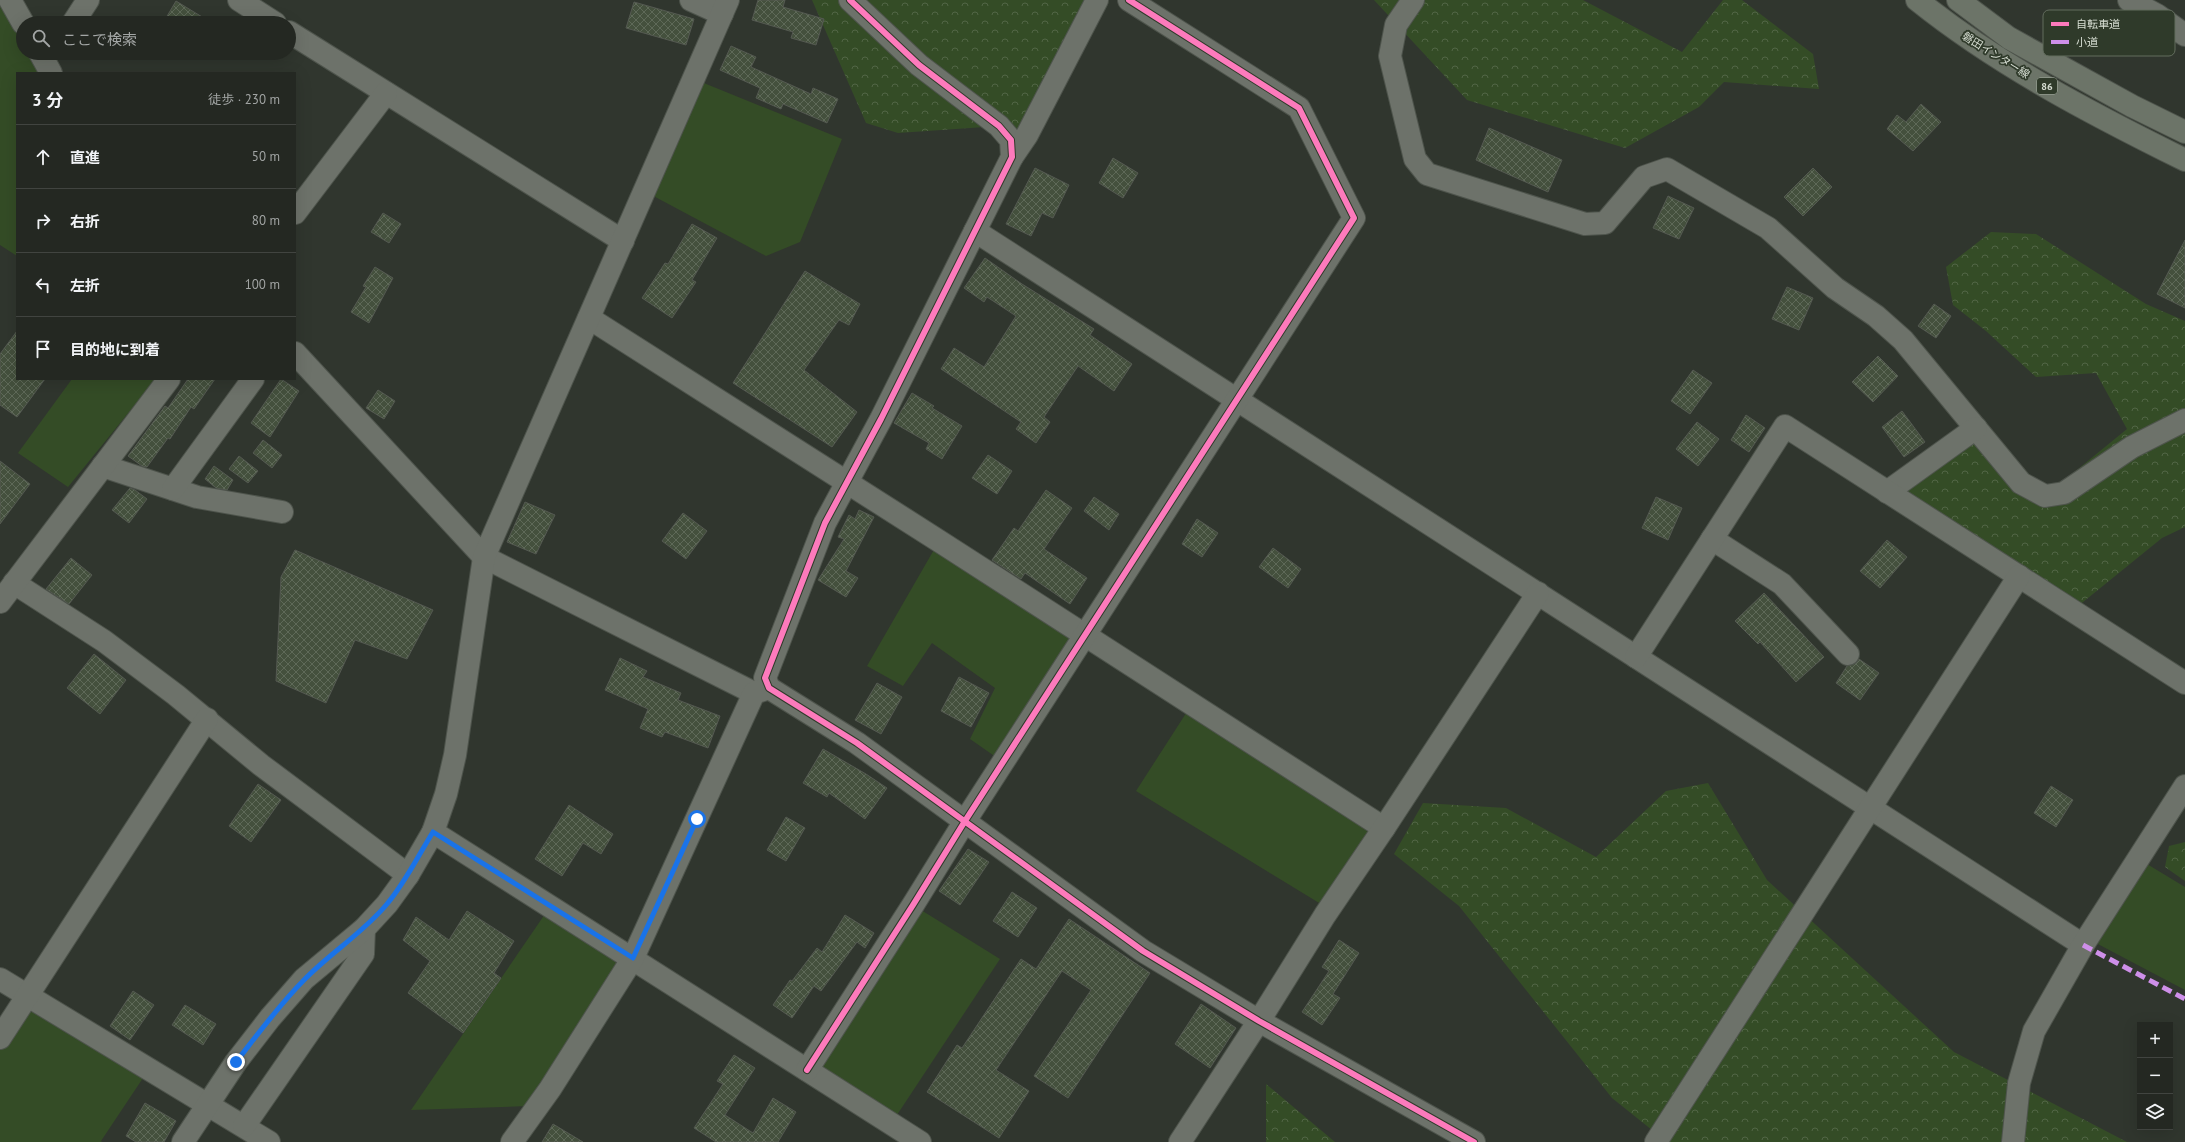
<!DOCTYPE html>
<html lang="ja">
<head>
<meta charset="utf-8">
<style>
  :root { --surface:#242822; --page:#30342f; --text:#f1f3f6; --muted:#a3a6a5; --line:#414440 }
  body { margin:0; font-family:"PT Sans","Noto Sans JP",sans-serif; background:var(--page); color:var(--text) }
  .controls { position:absolute; right:12px; bottom:12px; display:grid; overflow:hidden; border-radius:0px; box-shadow:0 4px 16px #0002 }
  .controls button { width:36px; height:36px; display:grid; place-items:center; padding:0; border:0; border-bottom:1px solid var(--line); background:var(--surface); color:var(--text); font:20px sans-serif }
  .stop { position:absolute; width:12px; height:12px; margin:-9px; border:3px solid #1a73e8; border-radius:50%; background:#fff }
  .stop.end { background:#1a73e8; border-color:#fff; box-shadow:0 1px 4px #0008 }
  .list { margin:0; padding:0; list-style:none }
  h2 { display:flex; justify-content:space-between; align-items:center; height:52px; margin:0; padding:0 16px; font-size:17px }
  h2 small { font-size:13px; font-weight:400; color:var(--muted) }
  .list li { display:grid; grid-template-columns:26px 1fr auto; gap:12px; align-items:center; box-sizing:border-box; height:64px; padding:0 16px; border-top:1px solid var(--line) }
  .list b { display:block; font-size:15px; white-space:nowrap }
  .list em { font-size:13px; font-style:normal; color:var(--muted) }
  .icon { flex:none; width:22px; height:22px; fill:none; stroke:currentColor; stroke-width:2; stroke-linecap:round; stroke-linejoin:round }
  .map { position:relative; flex:none; width:2185px; height:1142px; overflow:hidden }
  .search { position:absolute; background:var(--surface); box-shadow:0 4px 16px #0002; left:16px; top:16px; width:280px; height:44px; display:flex; align-items:center; gap:10px; box-sizing:border-box; padding:0 14px; border-radius:22px; color:var(--muted); font-size:15px }
  .panel { position:absolute; background:var(--surface); box-shadow:0 4px 16px #0002; left:16px; top:72px; width:280px; height:308px; border-radius:0px }
  .map>svg:first-child { display:block }
</style>
</head>
<body>
<div class="map">
<svg width="2185" height="1142" viewBox="0 0 2185 1142">
  <defs>
    <pattern id="forest-crowns" width="20" height="18" patternUnits="userSpaceOnUse"><rect width="20" height="18" fill="#344c26"/><path d="M2 6a3 3 0 1 1 6 0M12 15a3 3 0 1 1 6 0" fill="none" stroke="#516545"/></pattern>
    <pattern id="building-cross-hatch" width="8" height="8" patternUnits="userSpaceOnUse"><rect width="8" height="8" fill="#44503d"/><path d="M0 0l8 8M0 8l8-8" fill="none" stroke="#5e6958"/></pattern>
  </defs>
  <rect width="100%" height="100%" fill="#30362e"/>
  <g fill="#344c26">
    <path d="M0,3L23,43V53H28L41,73H17V256L0,245Z"/>
    <path d="M694,79L842,139L800,242L766,256L644,191Z"/>
    <path d="M72,379H156L68,487L18,453Z"/>
    <path d="M939,541L1085,635L1003,762L970,739L995,688L932,643L903,686L867,666Z"/>
    <path d="M1192,704L1384,828L1329,909L1136,791Z"/>
    <path d="M2142,861L2185,887V990L2094,942Z"/>
    <path d="M913,905L1000,959L891,1124L810,1065Z"/>
    <path d="M545,914L624,953L529,1106L411,1110Z"/>
    <path d="M27,996L149,1069L101,1141L102,1142H0V1038Z"/>
  </g>
  <g fill="url(#forest-crowns)">
    <path d="M812,0H1096L1011,140L999,126L898,133L866,123Z"/>
    <path d="M1374,0H1583L1682,52L1723,0H1742L1813,54L1819,89L1724,82L1699,107L1625,148L1467,100Z"/>
    <path d="M1991,232L2036,234L2146,304L2185,321V527L2162,538L2072,611L1887,492L1976,428L2045,496L2127,429L2096,373L2036,377L1986,331L1953,305L1946,267Z"/>
    <path d="M1708,783L1767,880L1954,1052L2127,1142H1667L1612,1098L1459,906L1394,854L1423,803L1506,808L1596,857L1666,791Z"/>
    <path d="M2185,842V881L2165,867L2169,846Z"/>
    <path d="M1266,1084L1335,1142H1266Z"/>
  </g>
  <g fill="url(#building-cross-hatch)" stroke="#545951">
    <path d="M758,0H785L783,7L824,19L816,45L791,38L793,32L752,20Z"/>
    <path d="M176,1L212,23H163Z"/>
    <path d="M634,2L694,19L686,45L626,28Z"/>
    <path d="M731,46L756,57L751,67L811,94L813,88L838,99L827,123L783,104L781,109L756,98L760,88L720,70Z"/>
    <path d="M1921,104L1941,122L1913,151L1887,129L1897,115L1906,122Z"/>
    <path d="M1489,128L1562,160L1548,192L1476,160Z"/>
    <path d="M1113,158L1138,173L1123,198L1099,183Z"/>
    <path d="M1035,168L1069,185L1053,218L1042,213L1031,236L1006,224Z"/>
    <path d="M1813,168L1832,187L1803,216L1784,197Z"/>
    <path d="M1668,196L1694,208L1679,239L1653,228Z"/>
    <path d="M383,213L401,224L389,243L371,232Z"/>
    <path d="M692,224L717,238L692,280L696,282L672,318L642,298L665,263L668,264Z"/>
    <path d="M2185,240V308L2157,294Z"/>
    <path d="M985,258L1022,284L1094,329L1090,335L1132,364L1114,391L1078,366L1044,417L1050,422L1036,443L1016,429L1021,422L941,369L954,348L984,367L1016,316L987,297L984,302L964,288Z"/>
    <path d="M375,267L393,278L369,323L351,312L366,287L363,286Z"/>
    <path d="M805,271L860,304L849,325L839,320L804,370L857,412L832,447L733,383Z"/>
    <path d="M1787,287L1813,298L1799,330L1772,319Z"/>
    <path d="M1934,304L1951,316L1936,338L1918,326Z"/>
    <path d="M17,331V379H45L17,417L0,405V354Z"/>
    <path d="M1878,356L1898,376L1873,402L1852,382Z"/>
    <path d="M1693,370L1712,383L1690,414L1671,401Z"/>
    <path d="M188,379H215L194,409L191,407L170,439L168,438L147,467L142,466L128,456L165,406L168,408Z"/>
    <path d="M281,379L299,391L270,437L251,423Z"/>
    <path d="M378,390L395,401L384,419L366,408Z"/>
    <path d="M912,393L934,406L932,408L962,426L942,459L926,449L929,443L894,423Z"/>
    <path d="M1902,411L1925,442L1904,457L1882,427Z"/>
    <path d="M1746,415L1765,428L1749,452L1731,440Z"/>
    <path d="M1697,422L1719,439L1698,466L1676,449Z"/>
    <path d="M263,440L282,455L272,468L253,453Z"/>
    <path d="M988,455L1012,471L997,494L972,478Z"/>
    <path d="M239,456L258,471L248,483L229,469Z"/>
    <path d="M0,461L30,484L0,524Z"/>
    <path d="M214,466L233,480L227,490L216,488L205,479Z"/>
    <path d="M130,488L135,490L147,499L129,523L112,510Z"/>
    <path d="M1046,490L1072,508L1044,549L1087,578L1070,604L1025,573L1021,579L992,560L1014,528L1018,531Z"/>
    <path d="M1094,497L1119,514L1109,530L1084,511Z"/>
    <path d="M1656,497L1682,508L1668,540L1642,528Z"/>
    <path d="M525,502L555,515L536,554L507,542Z"/>
    <path d="M859,510L874,517L846,571L858,578L846,597L818,580L844,539L838,537L849,515L855,519Z"/>
    <path d="M683,513L707,531L686,559L662,541Z"/>
    <path d="M1197,519L1218,533L1202,557L1182,544Z"/>
    <path d="M1887,540L1907,557L1880,588L1860,571Z"/>
    <path d="M1273,548L1301,569L1288,588L1259,567Z"/>
    <path d="M295,550L433,610L407,659L355,640L326,703L276,681L281,577Z"/>
    <path d="M71,558L92,575L69,604L46,589Z"/>
    <path d="M1764,593L1824,657L1796,682L1760,642L1758,644L1735,621Z"/>
    <path d="M94,654L126,680L100,714L67,688Z"/>
    <path d="M620,658L647,671L643,677L681,693L678,700L720,716L708,748L665,732L662,737L640,728L648,709L605,690Z"/>
    <path d="M1859,659L1879,673L1860,700L1836,683L1847,666L1856,663Z"/>
    <path d="M959,677L989,693L971,727L941,711Z"/>
    <path d="M877,683L902,697L881,734L855,720Z"/>
    <path d="M823,749L866,774L887,788L865,819L829,793L827,797L803,783Z"/>
    <path d="M258,784L281,800L251,842L229,826Z"/>
    <path d="M2051,786L2073,800L2056,827L2034,813Z"/>
    <path d="M569,805L613,834L601,854L583,843L562,876L535,859Z"/>
    <path d="M786,817L805,828L786,861L767,850Z"/>
    <path d="M968,849L989,862L960,905L939,891Z"/>
    <path d="M1012,892L1037,908L1018,937L993,921Z"/>
    <path d="M467,911L514,941L494,973L501,978L463,1033L408,993L430,961L403,940L416,917L449,940Z"/>
    <path d="M845,915L874,933L865,948L857,942L821,991L814,986L792,1018L773,1005L790,980L792,981L817,948L822,952Z"/>
    <path d="M1069,919L1150,973L1068,1098L1034,1076L1091,990L1062,971L996,1070L1029,1091L999,1138L927,1092L957,1045L962,1048L1021,959L1036,969Z"/>
    <path d="M1339,940L1359,953L1333,994L1340,998L1322,1025L1302,1012L1329,971L1322,967Z"/>
    <path d="M133,991L154,1005L130,1040L110,1026Z"/>
    <path d="M1201,1004L1236,1028L1210,1068L1175,1044Z"/>
    <path d="M185,1005L216,1024L203,1045L172,1025Z"/>
    <path d="M734,1055L755,1068L725,1115L753,1133L773,1098L796,1112L778,1142H716L694,1128L723,1084L717,1081Z"/>
    <path d="M145,1103L176,1121L164,1142H136L126,1136Z"/>
    <path d="M553,1124L583,1142H542Z"/>
  </g>
  <g fill="none" stroke-linecap="round" stroke-linejoin="round">
    <defs>
      <g id="minor">
        <path d="M10,0L23,23"/>
        <path d="M239,0L275,23"/>
        <path d="M691,0L722,14"/>
        <path d="M850,0L919,65L999,126L1011,140L1012,157L881,419L825,523L765,678L769,688L857,743L1143,951L1259,1021L1474,1142"/>
        <path d="M1413,0L1396,25L1390,56L1415,159L1427,174L1585,224L1605,223L1644,177L1667,169L1768,228L1835,288L1876,316L1903,340L2021,483L2045,496L2064,493L2132,447L2185,420"/>
        <path d="M2129,0L2157,15L2185,35"/>
        <path d="M73,23L88,0"/>
        <path d="M289,32L623,241"/>
        <path d="M40,53L51,73"/>
        <path d="M1012,157L1027,135L1097,0"/>
        <path d="M295,213L386,93"/>
        <path d="M975,231L2083,945"/>
        <path d="M589,318L939,541L1384,828"/>
        <path d="M295,353L484,557L754,693"/>
        <path d="M103,466L197,497L282,512"/>
        <path d="M173,489L253,379"/>
        <path d="M1887,492L1976,428"/>
        <path d="M1712,539L1782,584L1848,654"/>
        <path d="M14,583L104,641L176,695L261,765L408,875"/>
        <path d="M0,602L169,379"/>
        <path d="M1636,657L1785,426L2185,683"/>
        <path d="M433,832L920,1142"/>
        <path d="M0,979L269,1142"/>
        <path d="M0,1038L207,719"/>
        <path d="M807,1070L913,905L965,821L1354,218L1299,108L1129,0"/>
        <path d="M244,1126L363,954L364,929"/>
        <path d="M183,1142L236,1062L270,1018L304,979L364,929L387,904L408,875L433,832L446,794L455,755L484,557L728,0"/>
        <path d="M512,1142L550,1089L633,958L754,693L769,688"/>
        <path d="M1180,1142L1264,1013L1325,915L1384,828L1538,593"/>
        <path d="M1656,1142L2019,576"/>
        <path d="M2013,1142L2019,1083L2034,1031L2083,945L2185,786"/>
      </g>
      <g id="major">
        <path d="M1917,0C1998,65 2092,114 2185,160"/>
        <path d="M1958,0L2009,38L2132,106L2185,132"/>
      </g>
    </defs>
    <use href="#minor" stroke="#4e544c" stroke-width="24"/>
    <use href="#major" stroke="#4e544c" stroke-width="24"/>
    <use href="#minor" stroke="#6d726a" stroke-width="22"/>
    <use href="#major" stroke="#6c7468" stroke-width="22"/>
    <path stroke="#ce8fe9" stroke-width="5" stroke-dasharray="10 5" stroke-linecap="butt" d="M2083,945L2185,999"/>
    <defs>
      <g id="cycleway">
        <path d="M850,0L919,65L999,126L1011,140L1012,157L881,419L825,523L765,678L769,688L857,743L1143,951L1259,1021L1474,1142"/>
        <path d="M807,1070L913,905L965,821L1354,218L1299,108L1129,0"/>
      </g>
    </defs>
    <use href="#cycleway" stroke="#2f3a2a" stroke-width="8"/>
    <use href="#cycleway" stroke="#fd7abc" stroke-width="6"/>
  </g>
  <g fill="none" stroke-linecap="round" stroke-linejoin="round">
    <path stroke="#1a73e8" stroke-width="5" d="M236,1062C258,1034 279,1005 304,980C330,953 363,933 387,904C405,883 418,856 433,832L633,958L697,819"/>
  </g>
  <g text-anchor="middle" stroke-width="3.5" stroke-linejoin="round" paint-order="stroke">
    <rect fill="#2f3a2a" stroke="#a5aea1" stroke-width="1" x="2037" y="78" width="20" height="16" rx="3"/>
    <g font-size="10" font-weight="bold" fill="#d8dfd4">
      <text x="2047" y="90">86</text>
    </g>
    <g font-size="11" fill="#d8dfd4" stroke="#2f3a2a">
      <text transform="translate(1996 55) rotate(32)" y="4">磐田インター線</text>
    </g>
  </g>
  <rect x="2043" y="10" width="132" height="46" rx="6" fill="#2f3a2a" stroke="#626c5d" stroke-width="1"/>
  <rect x="2051" y="22" width="18" height="4" fill="#fd7abc"/>
  <rect x="2051" y="40" width="18" height="4" fill="#ce8fe9"/>
  <g font-size="11" fill="#d8dfd4">
    <text x="2076" y="28">自転車道</text>
    <text x="2076" y="46">小道</text>
  </g>
</svg>
<div class="controls">
<button>+</button>
<button>−</button>
<button><svg class="icon" aria-label="layers" viewBox="0 0 24 24"><path d="M12 4l9 5-9 5-9-5zM3 14l9 5 9-5"/></svg></button>
</div>
<div class="stop" style="left:697px;top:819px"></div>
<div class="stop end" style="left:236px;top:1062px"></div>
<div class="search"><svg class="icon" aria-label="search" viewBox="0 0 24 24"><circle cx="10" cy="10" r="6"/><path d="M15 15l6 6"/></svg>ここで検索</div>
<section class="panel">
<h2>3 分<small>徒歩 · 230 m</small></h2>
<ul class="list">
<li><svg class="icon" aria-label="ahead" viewBox="0 0 24 24"><path d="M12 20V5M6 11l6-6 6 6"/></svg><div><b>直進</b></div><em>50 m</em></li>
<li><svg class="icon" aria-label="right" viewBox="0 0 24 24"><path d="M7 20v-9h11M14 6l5 5-5 5"/></svg><div><b>右折</b></div><em>80 m</em></li>
<li><svg class="icon" aria-label="left" viewBox="0 0 24 24"><path d="M17 20v-9H6M10 6l-5 5 5 5"/></svg><div><b>左折</b></div><em>100 m</em></li>
<li><svg class="icon" aria-label="arrive" viewBox="0 0 24 24"><path d="M6 21V4h12l-3 4 3 4H6"/></svg><div><b>目的地に到着</b></div></li>
</ul>
</section>
</div>
</body>
</html>
